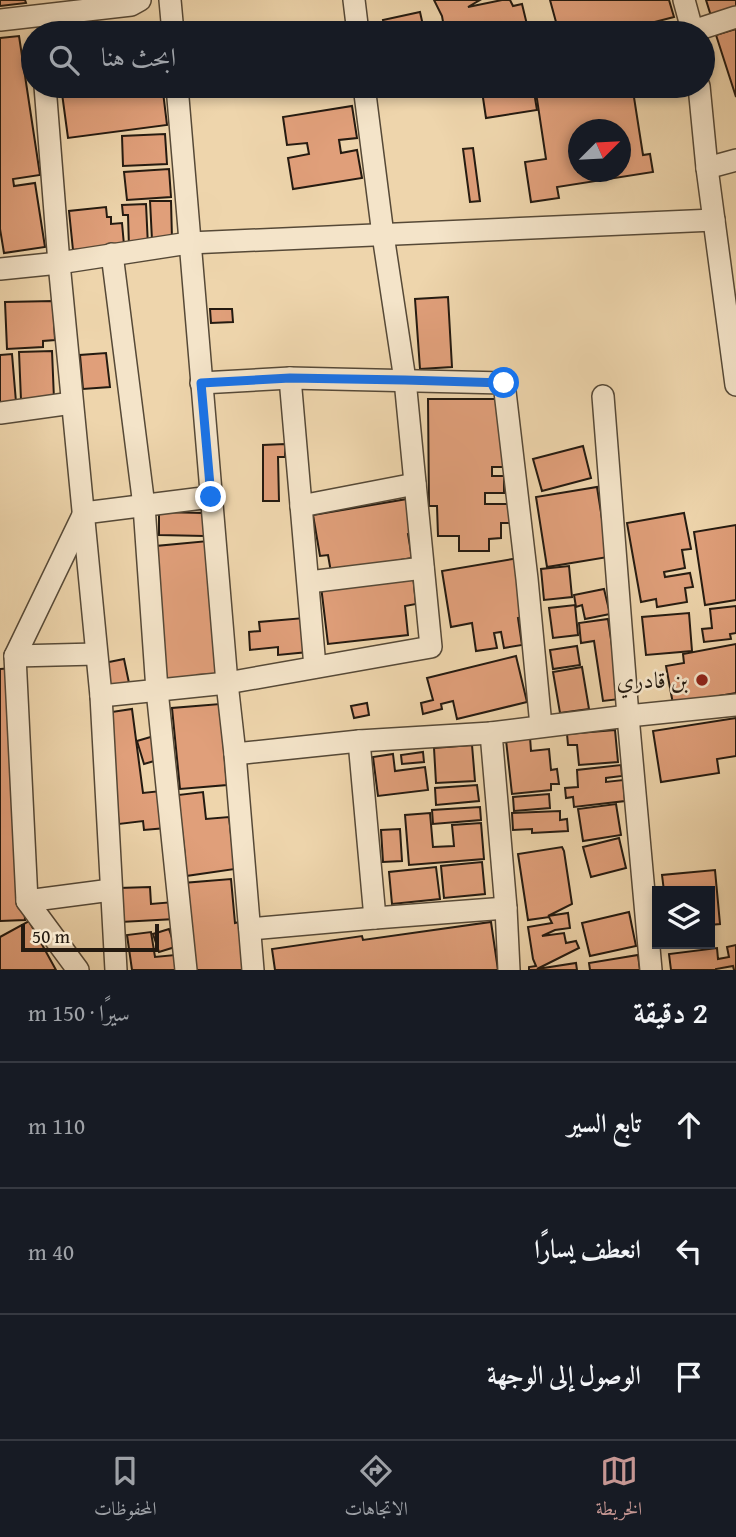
<!DOCTYPE html>
<html lang="ar">
<head>
<meta charset="utf-8">
<style>
  :root { --surface:#171b24; --page:#242831; --text:#f1f3f6; --muted:#9ea1a6; --line:#363941; --accent:#c59692 }
  body { margin:0; font-family:"Gentium Book Plus",Amiri,serif; background:var(--page); color:var(--text); direction:rtl }
  .controls { position:absolute; right:21px; bottom:21px; display:grid; overflow:hidden; border-radius:0px; box-shadow:0 4px 10px #0003 }
  .controls button { width:63px; height:63px; display:grid; place-items:center; padding:0; border:0; border-bottom:2px solid var(--line); background:var(--surface); color:var(--text); font:35px sans-serif }
  .compass { position:absolute; left:568px; top:119px; width:63px; height:63px; border-radius:50%; background:var(--surface); box-shadow:0 4px 10px #0003; rotate:66deg }
  .scale { position:absolute; left:21px; bottom:18px; width:138px; box-sizing:border-box; padding-left:7px; border:4px solid #241a10; border-top:0; font-size:19px; line-height:24px; white-space:nowrap; color:#241a10; -webkit-text-stroke:5px #f4e4c9; paint-order:stroke }
  .stop { position:absolute; width:21px; height:21px; margin:-16px; border:5px solid #1a73e8; border-radius:50%; background:#fff }
  .stop.end { background:#1a73e8; border-color:#fff; box-shadow:0 2px 7px #0008 }
  .list { margin:0; padding:0; list-style:none }
  h2 { display:flex; justify-content:space-between; align-items:center; height:91px; margin:0; padding:0 28px; font-size:30px }
  h2 small { font-size:23px; font-weight:400; color:var(--muted) }
  .list li { display:grid; grid-template-columns:46px 1fr auto; gap:21px; align-items:center; box-sizing:border-box; height:126px; padding:0 28px; border-top:2px solid var(--line) }
  .list b { display:block; font-size:26px; white-space:nowrap }
  .list em { font-size:23px; font-style:normal; color:var(--muted) }
  .icon { flex:none; width:38px; height:38px; fill:none; stroke:currentColor; stroke-width:2; stroke-linecap:round; stroke-linejoin:round }
  .map { position:relative; flex:none; width:736px; height:970px; overflow:hidden; direction:ltr }
  .search { position:absolute; background:var(--surface); box-shadow:0 4px 10px #0003; left:21px; right:21px; top:21px; height:77px; display:flex; align-items:center; gap:18px; box-sizing:border-box; padding:0 24px; border-radius:38px; color:var(--muted); font-size:26px }
  .sheet { height:469px; background:var(--surface) }
  nav { display:flex; justify-content:space-around; align-items:center; box-sizing:border-box; height:98px; border-top:2px solid var(--line); background:var(--surface); font-size:19px; color:var(--muted) }
  nav a { display:grid; justify-items:center; gap:4px }
  nav .on { color:var(--accent) }
  .map>svg:first-child { display:block }
</style>
</head>
<body>
<div class="map">
<svg width="736" height="970" viewBox="0 0 736 970">
  <rect width="100%" height="100%" fill="#eed5ac"/>
  <filter id="stains"><feTurbulence type="fractalNoise" baseFrequency=".00286" numOctaves="4"/><feColorMatrix values="0 0 0 0 .2 0 0 0 0 .09 0 0 0 0 .02 0 0 0 .5 -.17"/></filter>
  <radialGradient id="worn" r=".72"><stop offset=".6" stop-color="#630" stop-opacity="0"/><stop offset="1" stop-color="#630" stop-opacity=".3"/></radialGradient>
  <g fill="#e09f7a" stroke="#241a10" stroke-width="2" fill-rule="evenodd">
    <path d="M0,0H25L26,3L0,6Z"/>
    <path d="M434,0H480L468,7L502,0H510L513,6L522,4L529,33H445L442,16Z"/>
    <path d="M550,0H669L674,17L612,33H559Z"/>
    <path d="M706,0H736V8L711,16Z"/>
    <path d="M420,12L424,30H422L423,33H386L383,20Z"/>
    <path d="M159,22L161,33H54V32L117,24V27Z"/>
    <path d="M736,29V97L716,35Z"/>
    <path d="M19,36L40,175L13,179L14,186L35,183L45,247L4,253L0,229V38Z"/>
    <path d="M61,86H155L156,93L163,92L167,125L68,138Z"/>
    <path d="M514,86H533L537,110L486,118L482,91Z"/>
    <path d="M535,86H642L643,89L633,91L643,155L650,154L653,172L557,187L559,198L531,202L525,162L546,159ZM578,130H620V172H578Z"/>
    <path d="M352,106L357,138L339,140L341,153L357,150L362,178L293,189L288,158L309,154L307,143L287,145L283,117Z"/>
    <path d="M165,134L167,164L123,166L122,136Z"/>
    <path d="M473,148L480,201L470,202L463,149Z"/>
    <path d="M169,169L171,197L127,200L124,172Z"/>
    <path d="M150,201H171L172,239L152,240Z"/>
    <path d="M146,204L148,246L129,247L128,215H123L122,205Z"/>
    <path d="M106,207L107,217H111V224L122,223L124,245L73,250L69,211Z"/>
    <path d="M448,297L452,367L420,369L415,299Z"/>
    <path d="M53,301L55,340L43,341V347L7,349L5,302Z"/>
    <path d="M210,309H232L233,322L211,323Z"/>
    <path d="M52,351L54,399L21,400L19,352Z"/>
    <path d="M106,353L110,387L83,389L80,355Z"/>
    <path d="M12,354L16,402L0,403V355Z"/>
    <path d="M428,399H502L509,467H492V476H504V493H485V504H515L516,523H501V538L489,539V551H459V536H438L437,506H429Z"/>
    <path d="M285,444V457H278L279,501H263V445Z"/>
    <path d="M583,446L591,478L542,491L533,459Z"/>
    <path d="M597,487L608,557L547,567L536,497Z"/>
    <path d="M413,498L419,532L408,534L412,558L331,572L328,555L320,556L313,515Z"/>
    <path d="M159,512L204,513V536L159,535Z"/>
    <path d="M684,513L691,549L682,550L685,568L664,572L665,577L690,573L693,587L685,588L687,602L657,607L656,599L641,602L627,523Z"/>
    <path d="M736,525V600L705,605L694,532Z"/>
    <path d="M208,541L219,674L197,675L198,682L167,684L156,546Z"/>
    <path d="M519,558L529,616L518,618L522,645L504,648L501,632L494,633L497,648L476,651L472,623L451,627L442,571Z"/>
    <path d="M569,566L572,597L544,600L541,569Z"/>
    <path d="M413,575L416,604L405,606L408,635L328,644L321,586Z"/>
    <path d="M604,589L610,614L585,619L582,605L576,607L574,595Z"/>
    <path d="M575,605L578,635L553,638L549,608Z"/>
    <path d="M736,606V633L730,634L731,639L704,642L702,629L712,628L710,609Z"/>
    <path d="M689,613L692,651L646,655L642,617Z"/>
    <path d="M304,618L308,652L278,655V647L250,650L249,632L260,631L259,622Z"/>
    <path d="M608,619L620,699L603,701L594,641L581,643L579,623Z"/>
    <path d="M736,644V693L673,704L666,666L684,663L683,654Z"/>
    <path d="M577,646L580,665L553,669L550,650Z"/>
    <path d="M516,656L527,702L457,719L453,701L441,704L442,709L423,714L421,703L433,700L427,678Z"/>
    <path d="M124,659L129,683L104,688L99,664Z"/>
    <path d="M582,667L589,709L560,713L553,672Z"/>
    <path d="M13,668L25,920L0,921V669Z"/>
    <path d="M367,703L369,715L354,718L351,706Z"/>
    <path d="M220,704L227,785L180,789L172,708Z"/>
    <path d="M132,709L143,793L161,791L166,828L144,830L143,821L119,824L105,713Z"/>
    <path d="M736,718V756L717,759L719,773L661,782L653,731Z"/>
    <path d="M615,730L618,762L579,765L577,745H568L567,734Z"/>
    <path d="M154,736L161,759L144,764L137,741Z"/>
    <path d="M530,737L531,751L549,749L551,770L557,769L559,784H551V790L512,794L506,740Z"/>
    <path d="M472,745L475,781L436,783L434,748Z"/>
    <path d="M423,752L424,762L402,764L401,755Z"/>
    <path d="M393,754L395,771L425,767L428,790L378,796L373,757Z"/>
    <path d="M621,765L622,776L606,778V782L623,780L625,801L574,807L573,797L566,798L565,788L578,787L577,770Z"/>
    <path d="M477,785L479,801L436,805L435,788Z"/>
    <path d="M203,792L206,819L229,817L235,869L179,877L177,858L185,857L178,795Z"/>
    <path d="M549,794L550,808L514,811L513,797Z"/>
    <path d="M616,804L621,835L583,841L578,809Z"/>
    <path d="M480,807L481,820L433,824L432,810Z"/>
    <path d="M560,811V820L567,819L568,831L532,833V829L513,830L512,813Z"/>
    <path d="M430,813L433,847L454,846L452,825L481,823L484,859L409,865L405,815Z"/>
    <path d="M400,829L402,861L383,862L381,830Z"/>
    <path d="M619,838L626,868L591,877L583,847Z"/>
    <path d="M562,847L564,851L572,904L548,916L568,913L570,928L555,930L542,936L564,933L566,943L576,941L579,948L537,969L576,963L577,970H529V967L536,966L533,959L528,927L552,923L549,917L528,920L518,854Z"/>
    <path d="M482,862L485,894L444,898L441,866Z"/>
    <path d="M436,867L440,899L392,904L389,872Z"/>
    <path d="M715,870L720,924L710,925V891H664L662,875Z"/>
    <path d="M231,879L235,923L239,922L244,970H191L183,883Z"/>
    <path d="M150,887L151,904L174,902L175,919L121,922L119,888Z"/>
    <path d="M629,912L636,946L590,956L582,923Z"/>
    <path d="M29,921L56,970H0V937Z"/>
    <path d="M491,922L498,970H275L272,949L362,936L363,940Z"/>
    <path d="M169,929L175,947L159,952L153,934Z"/>
    <path d="M151,932L155,957L175,955L177,970H132L127,935Z"/>
    <path d="M736,945V970H734L733,966L716,969V970H671L669,954L717,948L718,959L729,957L727,947Z"/>
    <path d="M638,955L640,970H590L589,963Z"/>
  </g>
  <g fill="none" stroke-linecap="round" stroke-linejoin="round">
    <defs>
      <g id="minor">
        <path d="M170,0L173,33"/>
        <path d="M354,0L358,33"/>
        <path d="M684,0L693,33"/>
        <path d="M0,20L131,5L140,0"/>
        <path d="M678,33L693,31L736,17"/>
        <path d="M45,86L59,263L101,696L116,970"/>
        <path d="M177,86L227,683L235,754L253,970"/>
        <path d="M699,86L707,168L736,385"/>
        <path d="M707,168L736,160"/>
        <path d="M112,254L144,506L157,690L186,970"/>
        <path d="M0,269L59,263L189,243L714,220"/>
        <path d="M290,378L315,667"/>
        <path d="M201,383L290,378L504,383L527,579L541,726"/>
        <path d="M603,396L628,716L651,970"/>
        <path d="M0,413L72,403"/>
        <path d="M301,506L415,484"/>
        <path d="M309,582L423,568"/>
        <path d="M15,656L96,654"/>
        <path d="M101,696L227,683L431,647L405,380L383,235L364,86"/>
        <path d="M359,741L375,918"/>
        <path d="M235,754L359,741L491,733"/>
        <path d="M27,901L111,890"/>
        <path d="M250,929L375,918L506,908"/>
        <path d="M78,970L27,901L15,656L84,513L211,497"/>
        <path d="M509,970L506,908L491,733L628,716L736,705"/>
      </g>
    </defs>
    <use href="#minor" stroke="#564937" stroke-width="24"/>
    <use href="#minor" stroke="#f4e4c9" stroke-width="21"/>
  </g>
  <g fill="none" stroke-linecap="round" stroke-linejoin="round">
    <path stroke="#1a73e8" stroke-width="9" d="M211,497L201,383L290,378L405,380L504,383"/>
  </g>
  <circle fill="#8f2418" stroke="#f4e4c9" stroke-width="2.5" cx="702" cy="680" r="7"/>
  <g text-anchor="middle" stroke-width="5" stroke-linejoin="round" paint-order="stroke">
    <g font-size="23" fill="#241a10" stroke="#f4e4c9" text-anchor="end">
      <text x="688" y="688">بن قادري</text>
    </g>
  </g>
  <rect width="100%" height="100%" filter="url(#stains)"/>
  <rect width="100%" height="100%" fill="url(#worn)"/>
</svg>
<div class="controls">
<button><svg class="icon" aria-label="layers" viewBox="0 0 24 24"><path d="M12 4l9 5-9 5-9-5zM3 14l9 5 9-5"/></svg></button>
</div>
<svg class="compass" viewBox="-18 -18 36 36"><path d="M0-13l5 13h-10z" fill="#e53935"/><path d="M0 13l5-13h-10z" fill="#9ea1a6"/></svg>
<div class="scale">50 m</div>
<div class="stop" style="left:504px;top:383px"></div>
<div class="stop end" style="left:211px;top:497px"></div>
<div class="search"><svg class="icon" aria-label="search" viewBox="0 0 24 24"><circle cx="10" cy="10" r="6"/><path d="M15 15l6 6"/></svg>ابحث هنا</div>
</div>
<section class="sheet">
<h2>2 دقيقة<small>سيرًا · 150 m</small></h2>
<ul class="list">
<li><svg class="icon" aria-label="ahead" viewBox="0 0 24 24"><path d="M12 20V5M6 11l6-6 6 6"/></svg><div><b>تابع السير</b></div><em>110 m</em></li>
<li><svg class="icon" aria-label="left" viewBox="0 0 24 24"><path d="M17 20v-9H6M10 6l-5 5 5 5"/></svg><div><b>انعطف يسارًا</b></div><em>40 m</em></li>
<li><svg class="icon" aria-label="arrive" viewBox="0 0 24 24"><path d="M6 21V4h12l-3 4 3 4H6"/></svg><div><b>الوصول إلى الوجهة</b></div></li>
</ul>
</section>
<nav>
<a class="on"><svg class="icon" aria-label="map" viewBox="0 0 24 24"><path d="M3 6l6-2 6 2 6-2v14l-6 2-6-2-6 2zM9 4v14M15 6v14"/></svg>الخريطة</a>
<a><svg class="icon" aria-label="directions" viewBox="0 0 24 24"><path d="M12 3l9 9-9 9-9-9zM9 14v-3h6M13 9l2 2-2 2"/></svg>الاتجاهات</a>
<a><svg class="icon" aria-label="saved" viewBox="0 0 24 24"><path d="M7 4h10v16l-5-4-5 4z"/></svg>المحفوظات</a>
</nav>
</body>
</html>
